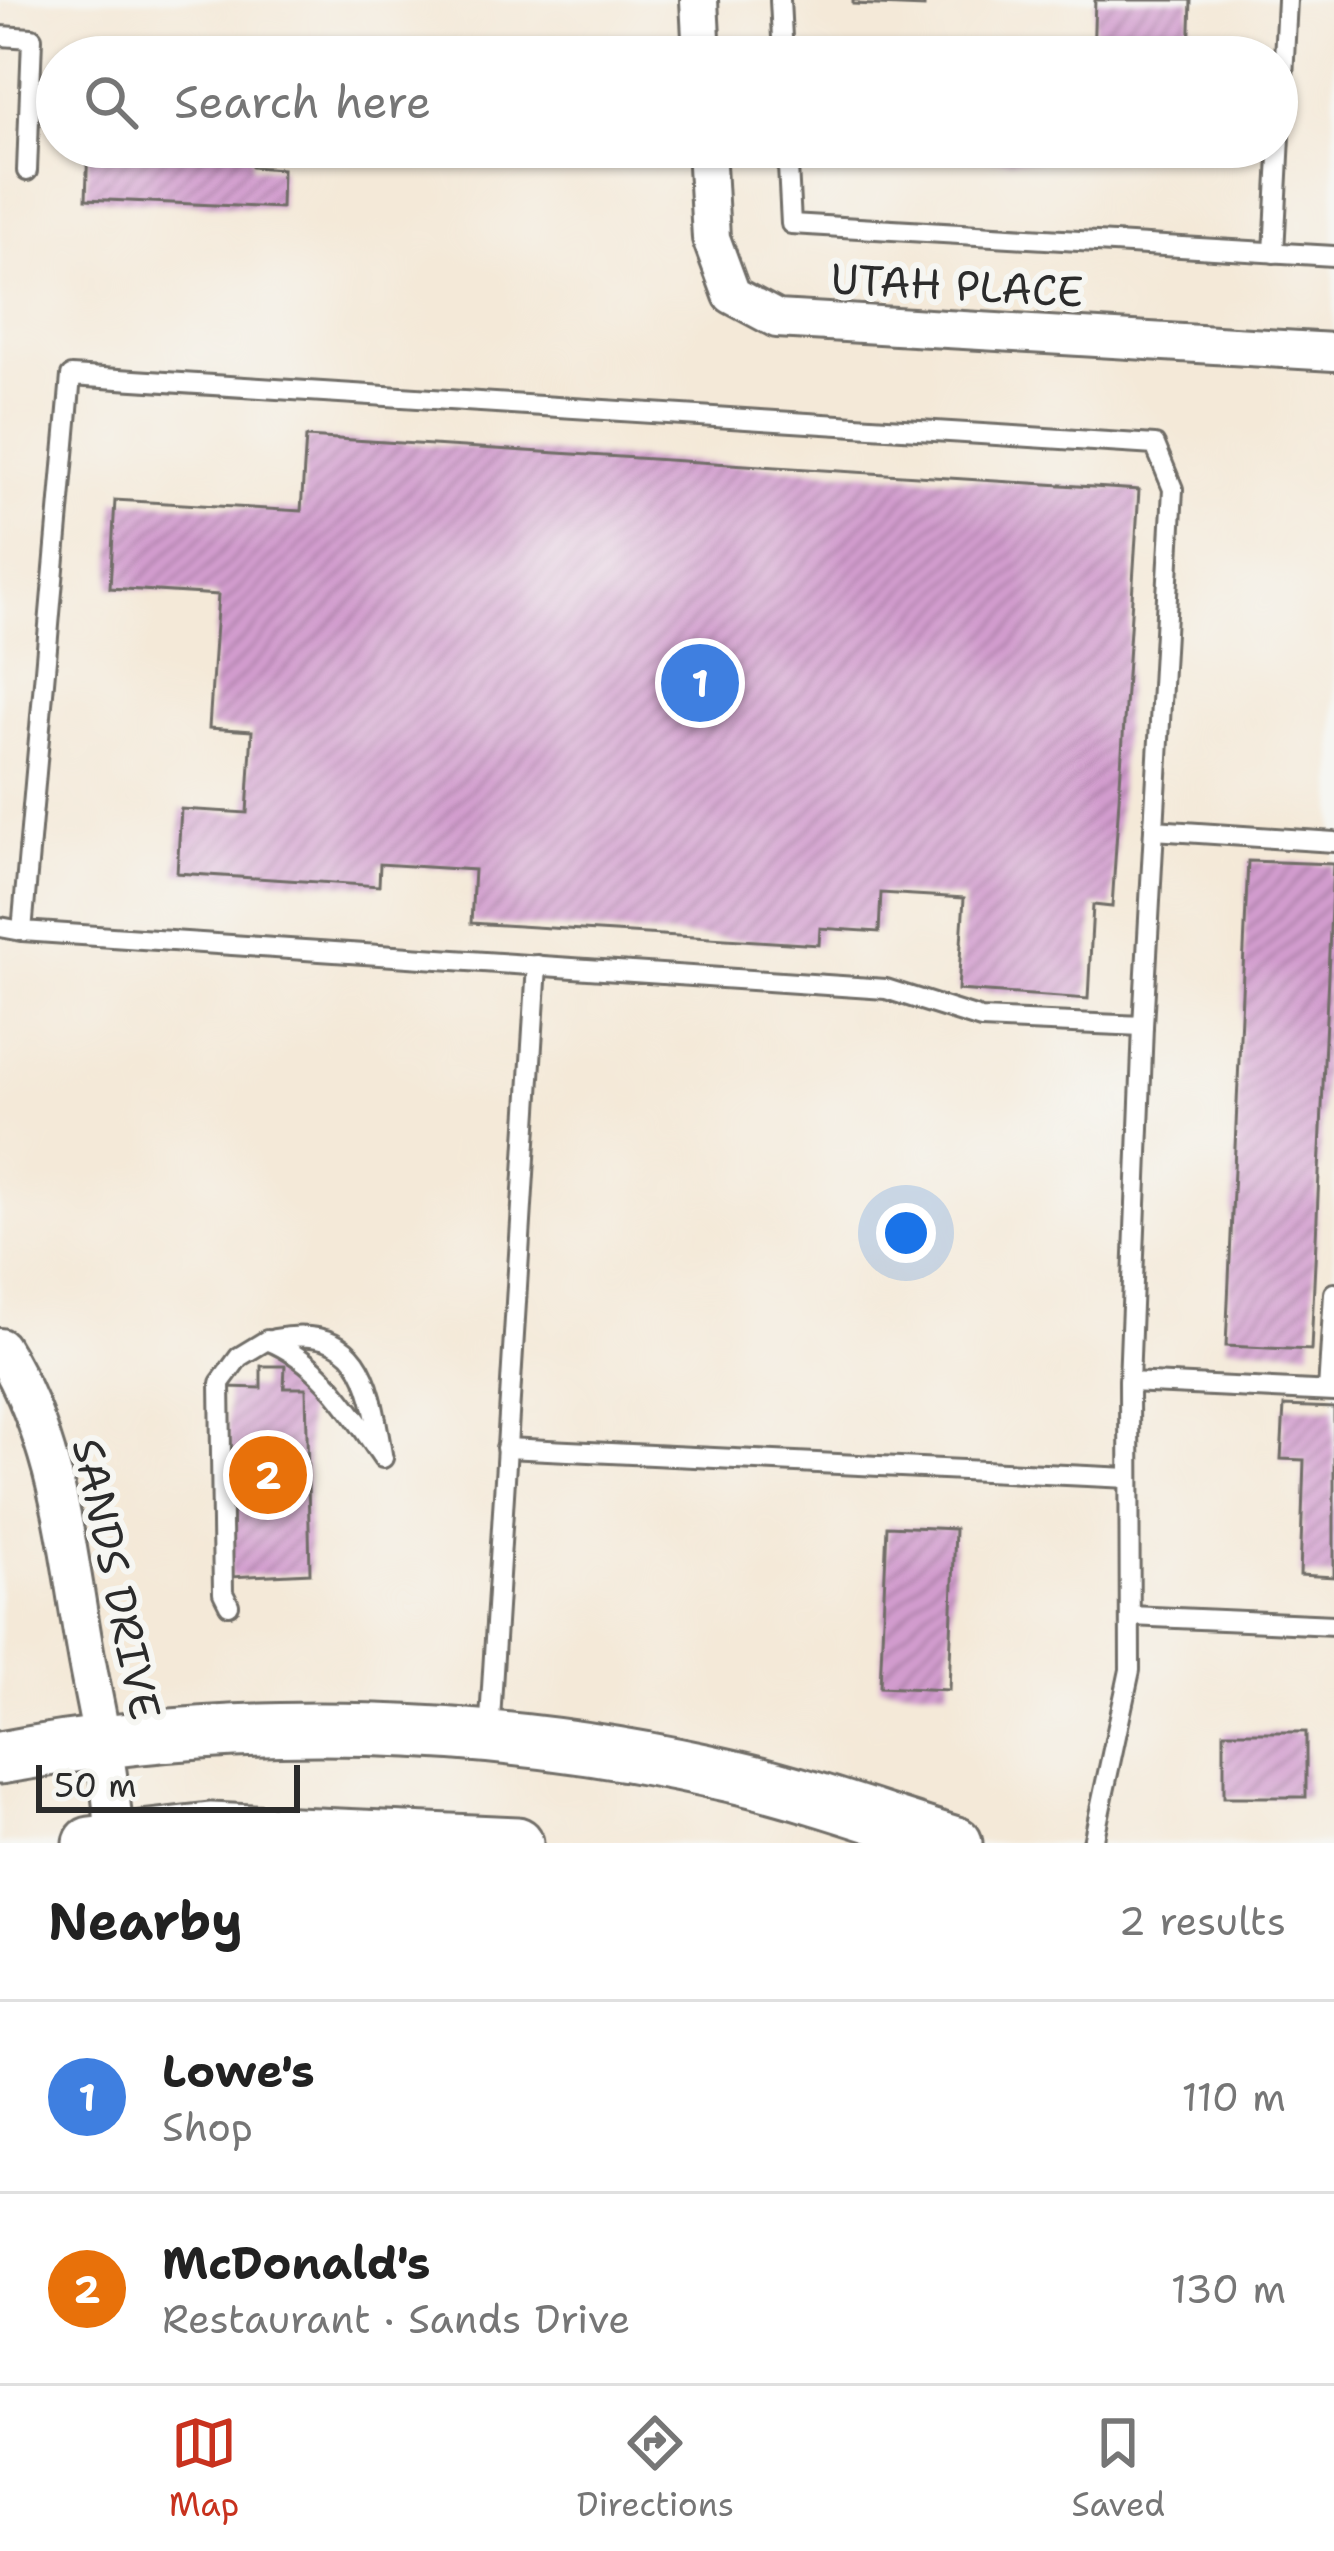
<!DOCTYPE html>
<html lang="en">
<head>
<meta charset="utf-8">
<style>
  :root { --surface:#fff; --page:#f2f2f2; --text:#222; --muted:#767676; --line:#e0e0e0; --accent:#c8321e }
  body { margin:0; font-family:"Shantell Sans",sans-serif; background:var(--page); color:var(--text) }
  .scale { position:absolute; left:36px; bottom:30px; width:264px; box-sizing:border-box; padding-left:12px; border:6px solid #2b2b2b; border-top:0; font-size:33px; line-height:42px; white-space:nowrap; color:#2b2b2b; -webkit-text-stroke:9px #f6f6f2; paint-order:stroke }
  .you { position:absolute; left:906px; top:1233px; width:42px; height:42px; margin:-30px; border:9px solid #fff; border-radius:50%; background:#1a73e8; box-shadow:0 0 0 18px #1a73e833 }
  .badge { display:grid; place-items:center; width:78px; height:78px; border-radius:50%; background:var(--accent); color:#fff; font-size:39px; font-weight:700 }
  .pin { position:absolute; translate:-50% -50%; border:6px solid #fff; box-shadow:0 3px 12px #0006 }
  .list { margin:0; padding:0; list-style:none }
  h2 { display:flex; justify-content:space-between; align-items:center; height:156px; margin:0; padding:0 48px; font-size:51px }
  h2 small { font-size:39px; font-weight:400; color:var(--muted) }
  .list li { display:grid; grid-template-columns:78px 1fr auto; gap:36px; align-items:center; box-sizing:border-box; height:192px; padding:0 48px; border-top:3px solid var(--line) }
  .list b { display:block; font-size:45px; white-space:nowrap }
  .list p { margin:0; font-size:39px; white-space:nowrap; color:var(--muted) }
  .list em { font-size:39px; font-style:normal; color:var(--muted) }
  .icon { flex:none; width:66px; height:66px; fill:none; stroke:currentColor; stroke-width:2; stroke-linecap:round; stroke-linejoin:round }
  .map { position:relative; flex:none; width:1334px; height:1843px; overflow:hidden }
  .search { position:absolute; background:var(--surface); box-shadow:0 3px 9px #0004; left:36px; right:36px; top:36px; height:132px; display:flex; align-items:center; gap:30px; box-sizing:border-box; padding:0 42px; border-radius:66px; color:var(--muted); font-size:45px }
  .sheet { height:540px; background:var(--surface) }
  nav { display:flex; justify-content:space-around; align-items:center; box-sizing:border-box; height:168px; border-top:3px solid var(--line); background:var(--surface); font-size:33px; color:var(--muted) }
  nav a { display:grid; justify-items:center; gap:6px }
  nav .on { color:var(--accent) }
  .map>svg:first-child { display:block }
</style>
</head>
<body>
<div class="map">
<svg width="1334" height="1843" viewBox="0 0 1334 1843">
  <defs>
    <pattern id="building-hatch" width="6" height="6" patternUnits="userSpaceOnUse" patternTransform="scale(3)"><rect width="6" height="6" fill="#d29cce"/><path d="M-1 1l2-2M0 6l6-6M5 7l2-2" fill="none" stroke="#ab7fa7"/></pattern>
  </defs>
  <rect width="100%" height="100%" fill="#f6f6f2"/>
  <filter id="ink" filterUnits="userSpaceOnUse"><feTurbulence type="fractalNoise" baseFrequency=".00833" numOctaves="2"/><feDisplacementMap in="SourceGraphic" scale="24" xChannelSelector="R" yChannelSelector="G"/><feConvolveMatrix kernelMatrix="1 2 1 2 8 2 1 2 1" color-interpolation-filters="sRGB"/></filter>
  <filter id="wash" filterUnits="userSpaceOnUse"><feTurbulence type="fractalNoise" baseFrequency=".004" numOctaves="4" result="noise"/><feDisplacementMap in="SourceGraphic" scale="48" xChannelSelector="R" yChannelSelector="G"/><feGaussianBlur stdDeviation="2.7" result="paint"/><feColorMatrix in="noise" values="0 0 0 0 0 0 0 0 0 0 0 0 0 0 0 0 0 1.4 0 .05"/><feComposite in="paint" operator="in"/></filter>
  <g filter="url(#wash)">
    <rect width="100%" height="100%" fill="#f4e9d8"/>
    <g id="blocks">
      <g fill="url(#building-hatch)">
        <path d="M853,0H924V7L853,4Z"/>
        <path d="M1095,0H1191L1189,57H1093Z"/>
        <path d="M92,48L222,53L221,57H92Z"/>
        <path d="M88,147H253L252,167L282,169L281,208L86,199Z"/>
        <path d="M856,147H1038V161L856,156Z"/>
        <path d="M306,437L1139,490L1112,907L1093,905L1088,999L958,990L964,898L881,893L879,932L820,928L819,945L471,923L474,870L380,864L379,886L177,873L181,809L247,813L252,731L209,728L218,595L110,588L115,500L301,511Z"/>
        <path d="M1248,861L1333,864L1311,1350L1226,1346Z"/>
        <path d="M261,1366H285L284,1388H306L310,1573L230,1577L227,1387L261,1388Z"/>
        <path d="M1284,1406L1334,1408V1577L1300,1575L1304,1460L1281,1459Z"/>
        <path d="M887,1526L955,1529L949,1690L880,1687Z"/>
        <rect x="1224" y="1732" width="82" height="65"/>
      </g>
    </g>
  </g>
  <g filter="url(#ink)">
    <use href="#blocks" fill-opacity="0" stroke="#716e68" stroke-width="3"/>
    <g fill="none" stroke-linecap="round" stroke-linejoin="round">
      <defs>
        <g id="lane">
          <path d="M780,0L783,57"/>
          <path d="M0,36L32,38L27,171"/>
          <path d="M787,147L791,224L1334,256"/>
          <path d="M1274,253L1287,0"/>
          <path d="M1154,830L1334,842"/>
          <path d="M0,927L22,931L886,989L981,1019L1143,1026L1173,489L1155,445L71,376L22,931"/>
          <path d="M274,1339C364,1323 370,1384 382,1454"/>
          <path d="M1129,1382L1334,1392"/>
          <path d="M1328,1391L1334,1293"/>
          <path d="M506,1448L1129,1478"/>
          <path d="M229,1605L223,1593L220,1383L239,1357L267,1340C322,1362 350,1411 383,1458"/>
          <path d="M1130,1616L1334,1625"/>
          <path d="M489,1736L537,965"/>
          <path d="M1093,1843L1130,1670L1129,1382L1143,1026"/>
        </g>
        <g id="street">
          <path d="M699,0L702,57"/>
          <path d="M706,147L711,238L732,295L777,319L1334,352"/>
          <path d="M0,1347C60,1444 67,1552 87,1662C98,1722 113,1781 114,1843"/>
        </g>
        <g id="secondary">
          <path d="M0,1758C242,1713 497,1721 736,1777C810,1794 883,1821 956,1843"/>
          <path d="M90,1843L210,1829L517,1843"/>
        </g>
      </defs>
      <use href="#lane" stroke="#716e68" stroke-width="24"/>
      <use href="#street" stroke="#716e68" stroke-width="42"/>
      <use href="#secondary" stroke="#716e68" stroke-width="57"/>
      <use href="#lane" stroke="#fff" stroke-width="18"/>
      <use href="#street" stroke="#fff" stroke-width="36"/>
      <use href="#secondary" stroke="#fff" stroke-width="51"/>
    </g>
  </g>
  <g text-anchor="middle" stroke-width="12" stroke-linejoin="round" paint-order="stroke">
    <g font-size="42" fill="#2b2b2b" stroke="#f6f6f2">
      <text transform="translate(957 285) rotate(3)" y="15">UTAH PLACE</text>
      <text transform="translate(117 1579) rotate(78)" y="15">SANDS DRIVE</text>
    </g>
  </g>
</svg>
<div class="scale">50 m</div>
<div class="you"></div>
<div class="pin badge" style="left:700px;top:683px;background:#3f7fe0">1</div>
<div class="pin badge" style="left:268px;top:1475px;background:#e8710a">2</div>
<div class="search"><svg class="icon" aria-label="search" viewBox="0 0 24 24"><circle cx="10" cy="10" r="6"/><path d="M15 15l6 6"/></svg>Search here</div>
</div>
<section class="sheet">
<h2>Nearby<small>2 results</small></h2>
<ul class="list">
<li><span class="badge" style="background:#3f7fe0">1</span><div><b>Lowe's</b><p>Shop</p></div><em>110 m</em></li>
<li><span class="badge" style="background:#e8710a">2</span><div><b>McDonald's</b><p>Restaurant · Sands Drive</p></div><em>130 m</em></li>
</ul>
</section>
<nav>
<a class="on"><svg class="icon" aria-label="map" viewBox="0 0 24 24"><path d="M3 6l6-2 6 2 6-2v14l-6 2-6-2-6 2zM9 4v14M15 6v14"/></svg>Map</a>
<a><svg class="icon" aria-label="directions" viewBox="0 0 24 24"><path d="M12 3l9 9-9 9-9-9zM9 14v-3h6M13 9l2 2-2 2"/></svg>Directions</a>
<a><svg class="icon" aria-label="saved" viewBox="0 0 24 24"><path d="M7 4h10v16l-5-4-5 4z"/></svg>Saved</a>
</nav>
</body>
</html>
